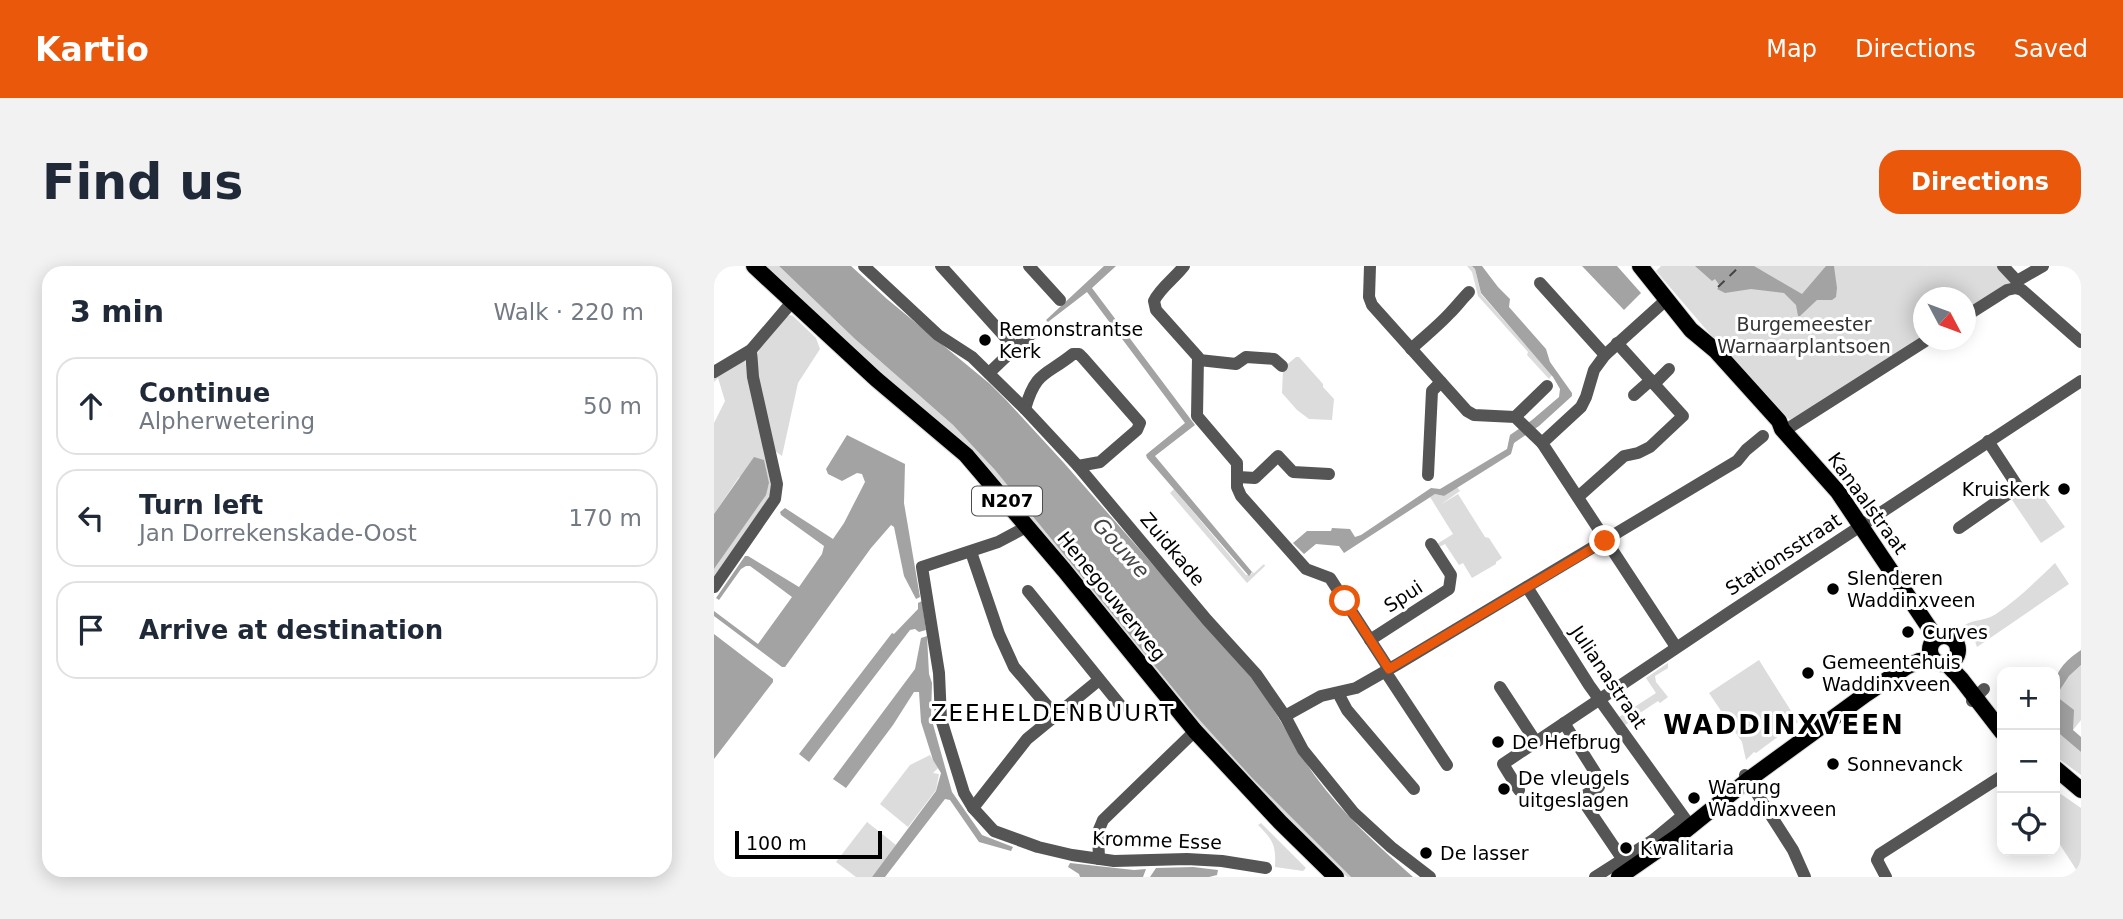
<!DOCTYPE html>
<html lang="en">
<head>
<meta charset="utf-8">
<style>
  :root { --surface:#fff; --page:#f2f2f3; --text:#1f2937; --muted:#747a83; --line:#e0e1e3; --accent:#ea580c }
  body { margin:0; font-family:"DejaVu Sans",sans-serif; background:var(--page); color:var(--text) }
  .controls { position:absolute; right:21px; bottom:21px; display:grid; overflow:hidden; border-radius:14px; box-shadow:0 4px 18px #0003 }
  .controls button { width:63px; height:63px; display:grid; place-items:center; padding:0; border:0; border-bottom:2px solid var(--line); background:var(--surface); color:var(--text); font:35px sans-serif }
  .compass { position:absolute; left:1199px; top:21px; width:63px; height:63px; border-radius:50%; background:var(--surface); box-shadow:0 4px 18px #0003; rotate:131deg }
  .scale { position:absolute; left:21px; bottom:18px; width:147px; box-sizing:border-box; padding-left:7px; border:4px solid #000; border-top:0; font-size:19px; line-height:24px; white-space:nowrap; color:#000; -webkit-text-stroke:5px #fff; paint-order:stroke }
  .stop { position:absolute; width:21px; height:21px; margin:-16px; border:5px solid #ea580c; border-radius:50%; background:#fff }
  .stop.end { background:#ea580c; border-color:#fff; box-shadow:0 2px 7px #0008 }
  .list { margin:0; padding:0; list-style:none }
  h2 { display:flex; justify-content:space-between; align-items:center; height:91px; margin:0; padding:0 28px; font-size:30px }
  h2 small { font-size:23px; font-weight:400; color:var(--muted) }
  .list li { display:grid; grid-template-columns:46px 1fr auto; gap:21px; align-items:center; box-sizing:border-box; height:98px; margin:0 14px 14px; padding:0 14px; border:2px solid var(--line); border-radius:21px }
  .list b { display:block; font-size:26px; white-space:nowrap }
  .list p { margin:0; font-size:23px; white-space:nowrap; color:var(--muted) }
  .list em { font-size:23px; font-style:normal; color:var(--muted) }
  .icon { flex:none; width:38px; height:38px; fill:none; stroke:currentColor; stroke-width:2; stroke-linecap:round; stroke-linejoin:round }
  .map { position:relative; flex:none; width:1367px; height:611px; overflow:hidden; border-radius:21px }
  header { display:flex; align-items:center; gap:42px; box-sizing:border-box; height:98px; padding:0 35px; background:var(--accent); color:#fff }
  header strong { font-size:33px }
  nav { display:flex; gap:38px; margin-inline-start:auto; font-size:24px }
  .intro { display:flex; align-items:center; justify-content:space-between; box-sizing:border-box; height:168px; padding:0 42px }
  h1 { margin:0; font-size:49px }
  .button { padding:18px 32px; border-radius:21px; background:var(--accent); color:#fff; font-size:24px; font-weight:700 }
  main { display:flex; gap:42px; padding:0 42px }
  aside { flex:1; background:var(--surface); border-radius:21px; box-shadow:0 4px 18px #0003 }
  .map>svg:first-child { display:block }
</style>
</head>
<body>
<header>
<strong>Kartio</strong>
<nav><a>Map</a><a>Directions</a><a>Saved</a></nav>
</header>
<div class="intro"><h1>Find us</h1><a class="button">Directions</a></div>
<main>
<aside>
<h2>3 min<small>Walk · 220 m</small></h2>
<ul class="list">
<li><svg class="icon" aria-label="ahead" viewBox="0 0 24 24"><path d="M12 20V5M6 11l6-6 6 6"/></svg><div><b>Continue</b><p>Alpherwetering</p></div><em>50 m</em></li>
<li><svg class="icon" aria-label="left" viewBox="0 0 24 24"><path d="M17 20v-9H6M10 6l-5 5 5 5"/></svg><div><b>Turn left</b><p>Jan Dorrekenskade-Oost</p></div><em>170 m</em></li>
<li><svg class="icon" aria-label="arrive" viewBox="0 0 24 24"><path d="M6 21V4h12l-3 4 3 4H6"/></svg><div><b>Arrive at destination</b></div></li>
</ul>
</aside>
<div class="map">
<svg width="1367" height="611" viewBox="0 0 1367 611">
  <rect width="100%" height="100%" fill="#fff"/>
  <g fill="#dcdcdc">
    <path d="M49,0H65L141,73L239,159L281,204L480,448L539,513L637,611H633L513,491L430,393L176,118Z"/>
    <path d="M753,0H758L761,3L767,28L838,109L835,113L813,89L814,86L764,30L758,6Z"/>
    <path d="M947,0H1285L1299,17L1252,47V32H1210V74L1076,154L1063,142L1061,144L942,5Z"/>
    <path d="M76,49L79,50L102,72L106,83L84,117L68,190L61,185C55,162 35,101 46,82L72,51Z"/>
    <path d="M582,91H585L609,118V121L620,133L618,154L595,153L583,144L568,127L569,102Z"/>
    <path d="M28,92L31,95L59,218L57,229L0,312V303L51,229L55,217L25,211L0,248V157L11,135L4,112L0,116V109Z"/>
    <path d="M1320,218L1351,261L1327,277L1298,234Z"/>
    <path d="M743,221L746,225L726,239L744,228L771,271L775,272L788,292L782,296V298L758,312L749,297L745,299L731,278L725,281L723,278L739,268L716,231L721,228L730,230Z"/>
    <path d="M460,223L532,309L538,308V306L540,307L550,298L551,300L533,317L456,227Z"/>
    <path d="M1341,297L1355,318L1263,381L1259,369L1251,359C1260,353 1272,355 1282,348C1303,334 1322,315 1341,297Z"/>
    <path d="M1045,394L1084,456L1042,487L1040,486L1032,494L1028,476L995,427Z"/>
    <path d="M954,397V402L941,410L942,416L954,431L946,437L944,435L917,453L918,455L911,459L905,451L942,427L932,412Z"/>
    <path d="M1367,399V454L1359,464L1342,430L1355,410Z"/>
    <path d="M1341,464L1367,486V509L1341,490Z"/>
    <path d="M216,489L224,502L219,507L225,508L222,524L194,561L166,538L196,499Z"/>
    <path d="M1341,524L1367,542V611L1341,571Z"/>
    <path d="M153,556L182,579L158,611H142L122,596Z"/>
    <path d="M547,557L592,602L589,605L561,601C562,580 560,575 544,559Z"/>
  </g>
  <g fill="#a3a3a3">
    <path d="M65,0H137L173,33L276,118L292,134L350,197L539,413C562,444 579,479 601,510C629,548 664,580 699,611H637L539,513L480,448L281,204L239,159L141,73Z"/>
    <path d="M390,0H402L378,22L481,159L441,190L538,306L535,310L433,192L432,189L434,187L471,157L373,26L334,56L332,54Z"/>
    <path d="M758,0H768L784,21L796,33L795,41L832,83L836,96L858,127V130L825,160L800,177L797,188L730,230L721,228L630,287L625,280L602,278L590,288L579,277L593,265H617L618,262L636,263L641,271L647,269L717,222L726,223L793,183L796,169L818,154L845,131L846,123L839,111L767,27L761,3Z"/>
    <path d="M868,0H903L927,27L910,44Z"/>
    <path d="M981,0H1040L1088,28L1112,0H1120L1123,22L1122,31L1118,34H1103L1086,50H1084L1082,39L1070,27L1037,23L1011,27L1003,23L1006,20L1001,13L998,15Z"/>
    <path d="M133,169L191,198L190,237L206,331L202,333L190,310L180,261L177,259L157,282L71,401H68L0,350V345L44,378L78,331L36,300H32L27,303L5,334L2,332L31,290H34L85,321L108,288L110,280L67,249L66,246L71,242L119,273L130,257L151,216L148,208L143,207L128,215L114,208L112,203Z"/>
    <path d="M40,191L50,194L55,217L52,229L0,303V248Z"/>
    <path d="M208,335L212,364L205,366L201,363L196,364L95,496L85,488L178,367L180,368L204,343V337Z"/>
    <path d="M0,368L59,413V416L0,493Z"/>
    <path d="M213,370L215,408L218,417L217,451L238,526L268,569L299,581L297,585L265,576L236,534L231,533L171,611H158L222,525L227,507L219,494L207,456L205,426H200L179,459L132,522L119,513L201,403L207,372Z"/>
    <path d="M1367,384V399L1355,410L1342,430L1360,444L1359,464L1367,471V486L1341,464C1341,425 1331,408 1367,384Z"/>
    <path d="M356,597L420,604L432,603L429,611H366L365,608L354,601Z"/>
    <path d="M479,601L504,604L503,609L495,611H436L442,602Z"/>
  </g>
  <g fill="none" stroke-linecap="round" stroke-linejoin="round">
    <path stroke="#444" stroke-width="2" stroke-dasharray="9 7" stroke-linecap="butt" d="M1004,21L1026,0"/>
    <defs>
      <g id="major">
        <path d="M40,0L162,113L252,189L350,304L481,465L566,556L622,611"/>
        <path d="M926,0L977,64L1001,84L1065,155L1068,163L1124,226L1222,372"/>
        <circle cx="1230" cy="384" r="14"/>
        <path d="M1233,398L1247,413L1288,466"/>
        <path d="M1341,502L1367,524"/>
        <path d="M905,611L967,568L1034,514L1152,428L1192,401L1205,395L1219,394"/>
      </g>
    </defs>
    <use href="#major" stroke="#dbdbdb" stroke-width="18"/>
    <g stroke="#555" stroke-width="12">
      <path d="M150,0L224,69L258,91L311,143L364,200L493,354L542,408L571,450L589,484L640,547L677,581L716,611"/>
      <path d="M227,0L301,82L275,107"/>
      <path d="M315,0L346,34"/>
      <path d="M470,0C461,12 446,22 440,35L442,44L484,91L483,150L523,197V221L527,230L592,303L616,312L675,403"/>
      <path d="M656,0L655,31L658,39L753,145L760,149L801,151L828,177"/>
      <path d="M1289,0L1303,15"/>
      <path d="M826,17L891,89"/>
      <path d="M1302,22L1308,24L1367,76"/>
      <path d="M952,34L891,89L880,104L872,131L867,141L828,177L962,381"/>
      <path d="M1252,50L1293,24L1302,22L1303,15L1329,0"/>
      <path d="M301,82L323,63"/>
      <path d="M697,83C710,71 724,60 736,47C743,40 748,33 755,26"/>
      <path d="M485,94L522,98L532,91L560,93L568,100"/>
      <path d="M0,106L37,84L78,36"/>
      <path d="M940,118L955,103"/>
      <path d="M920,129L937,114"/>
      <path d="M311,143C322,104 332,110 359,88H365L369,92L426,157L423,164L386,196L364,200"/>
      <path d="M801,151L833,120"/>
      <path d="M1070,165L1213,74"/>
      <path d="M714,209L718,125L727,116"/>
      <path d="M524,211L541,212L564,190L579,206L615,208"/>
      <path d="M864,231L910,190L924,187L936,181L969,150L903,77"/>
      <path d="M314,260L284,276L208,301L225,407L227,453L250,527L259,542L280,565L324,581L358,589L400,595L473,593L508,595L552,602"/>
      <path d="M1245,262L1304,221L1274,175"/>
      <path d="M257,286L285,368L300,401L341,449"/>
      <path d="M0,321L61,233L63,218L39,111L37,84"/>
      <path d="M813,321L875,419L972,554"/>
      <path d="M314,325L407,440"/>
      <path d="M656,374L735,323L737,309L717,278"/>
      <path d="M671,405L733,499"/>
      <path d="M786,421L822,476"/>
      <path d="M624,427L633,444L700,523"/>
      <path d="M1258,435L1270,423"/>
      <path d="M571,450L607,430L642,422L684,398L1023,195L1032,184L1049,170"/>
      <path d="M850,457L886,514L885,521L870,530L869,535L909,594"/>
      <path d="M1031,509L1079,584L1091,611"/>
      <path d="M805,524L789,498L1016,346L1367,115"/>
      <path d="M259,542L313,473L385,414"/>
      <path d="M385,593L384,566L389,554L481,465"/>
      <path d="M881,611L939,574L968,550"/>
      <path d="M1172,611L1163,594L1166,588L1288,510"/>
    </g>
    <use href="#major" stroke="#000" stroke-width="16"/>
  </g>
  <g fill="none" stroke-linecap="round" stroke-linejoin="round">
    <path stroke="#ea580c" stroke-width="9" d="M631,335L675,403L891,275"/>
  </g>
  <g fill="#000" stroke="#fff" stroke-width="2.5">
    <circle cx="271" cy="74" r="7"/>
    <circle cx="1350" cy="223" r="7"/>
    <circle cx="1119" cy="323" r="7"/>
    <circle cx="1194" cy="366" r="7"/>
    <circle cx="1094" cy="407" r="7"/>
    <circle cx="784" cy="476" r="7"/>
    <circle cx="1119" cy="498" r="7"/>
    <circle cx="790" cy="523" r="7"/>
    <circle cx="980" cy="532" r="7"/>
    <circle cx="912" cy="582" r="7"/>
    <circle cx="712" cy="587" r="7"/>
  </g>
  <g text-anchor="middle" stroke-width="6" stroke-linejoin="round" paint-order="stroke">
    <rect fill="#fff" stroke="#4c4c4c" stroke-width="2" x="258" y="220.5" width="70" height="29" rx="5"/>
    <g font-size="18" font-weight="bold" fill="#000">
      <text x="293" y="241">N207</text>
    </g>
    <g font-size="19" fill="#333" stroke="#fff">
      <text x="1090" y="65">Burgemeester<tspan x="1090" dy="22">Warnaarplantsoen</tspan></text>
    </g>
    <g font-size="19" fill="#000" stroke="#fff" text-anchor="start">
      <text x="285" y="70">Remonstrantse<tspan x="285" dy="22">Kerk</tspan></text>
      <text x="1336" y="230" text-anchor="end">Kruiskerk</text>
      <text x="1133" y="319">Slenderen<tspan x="1133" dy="22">Waddinxveen</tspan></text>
      <text x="1208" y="373">Curves</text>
      <text x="1108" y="403">Gemeentehuis<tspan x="1108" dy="22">Waddinxveen</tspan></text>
      <text x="798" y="483">De Hefbrug</text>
      <text x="1133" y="505">Sonnevanck</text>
      <text x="804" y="519">De vleugels<tspan x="804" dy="22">uitgeslagen</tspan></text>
      <text x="994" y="528">Warung<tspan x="994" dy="22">Waddinxveen</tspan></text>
      <text x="926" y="589">Kwalitaria</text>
      <text x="726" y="594">De lasser</text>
    </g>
    <g font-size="19" fill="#000" stroke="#fff">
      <text transform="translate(1154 237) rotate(54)" y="7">Kanaalstraat</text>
      <text transform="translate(459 283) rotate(50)" y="7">Zuidkade</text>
      <text transform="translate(1069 288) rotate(-33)" y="7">Stationsstraat</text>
      <text transform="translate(398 330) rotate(51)" y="7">Henegouwerweg</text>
      <text transform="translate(689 330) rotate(-33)" y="7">Spui</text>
      <text transform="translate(895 411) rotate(56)" y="7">Julianastraat</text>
      <text transform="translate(443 574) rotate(2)" y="7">Kromme Esse</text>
    </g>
    <g font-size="21" font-style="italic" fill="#444" stroke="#fff">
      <text transform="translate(407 282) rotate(48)" y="7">Gouwe</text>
    </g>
    <g font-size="23" letter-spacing="2" fill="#000" stroke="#fff">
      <text x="339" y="455">ZEEHELDENBUURT</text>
    </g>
    <g font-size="26" font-weight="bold" letter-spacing="2" fill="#000" stroke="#fff">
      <text x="1070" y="468">WADDINXVEEN</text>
    </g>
  </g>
</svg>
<div class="controls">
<button>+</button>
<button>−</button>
<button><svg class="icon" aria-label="locate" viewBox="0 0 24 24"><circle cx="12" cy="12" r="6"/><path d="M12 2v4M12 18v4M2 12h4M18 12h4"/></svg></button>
</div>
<svg class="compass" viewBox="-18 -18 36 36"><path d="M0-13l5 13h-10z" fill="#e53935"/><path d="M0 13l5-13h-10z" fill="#747a83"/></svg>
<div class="scale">100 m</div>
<div class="stop" style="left:631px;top:335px"></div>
<div class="stop end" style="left:891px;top:275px"></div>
</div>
</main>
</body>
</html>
